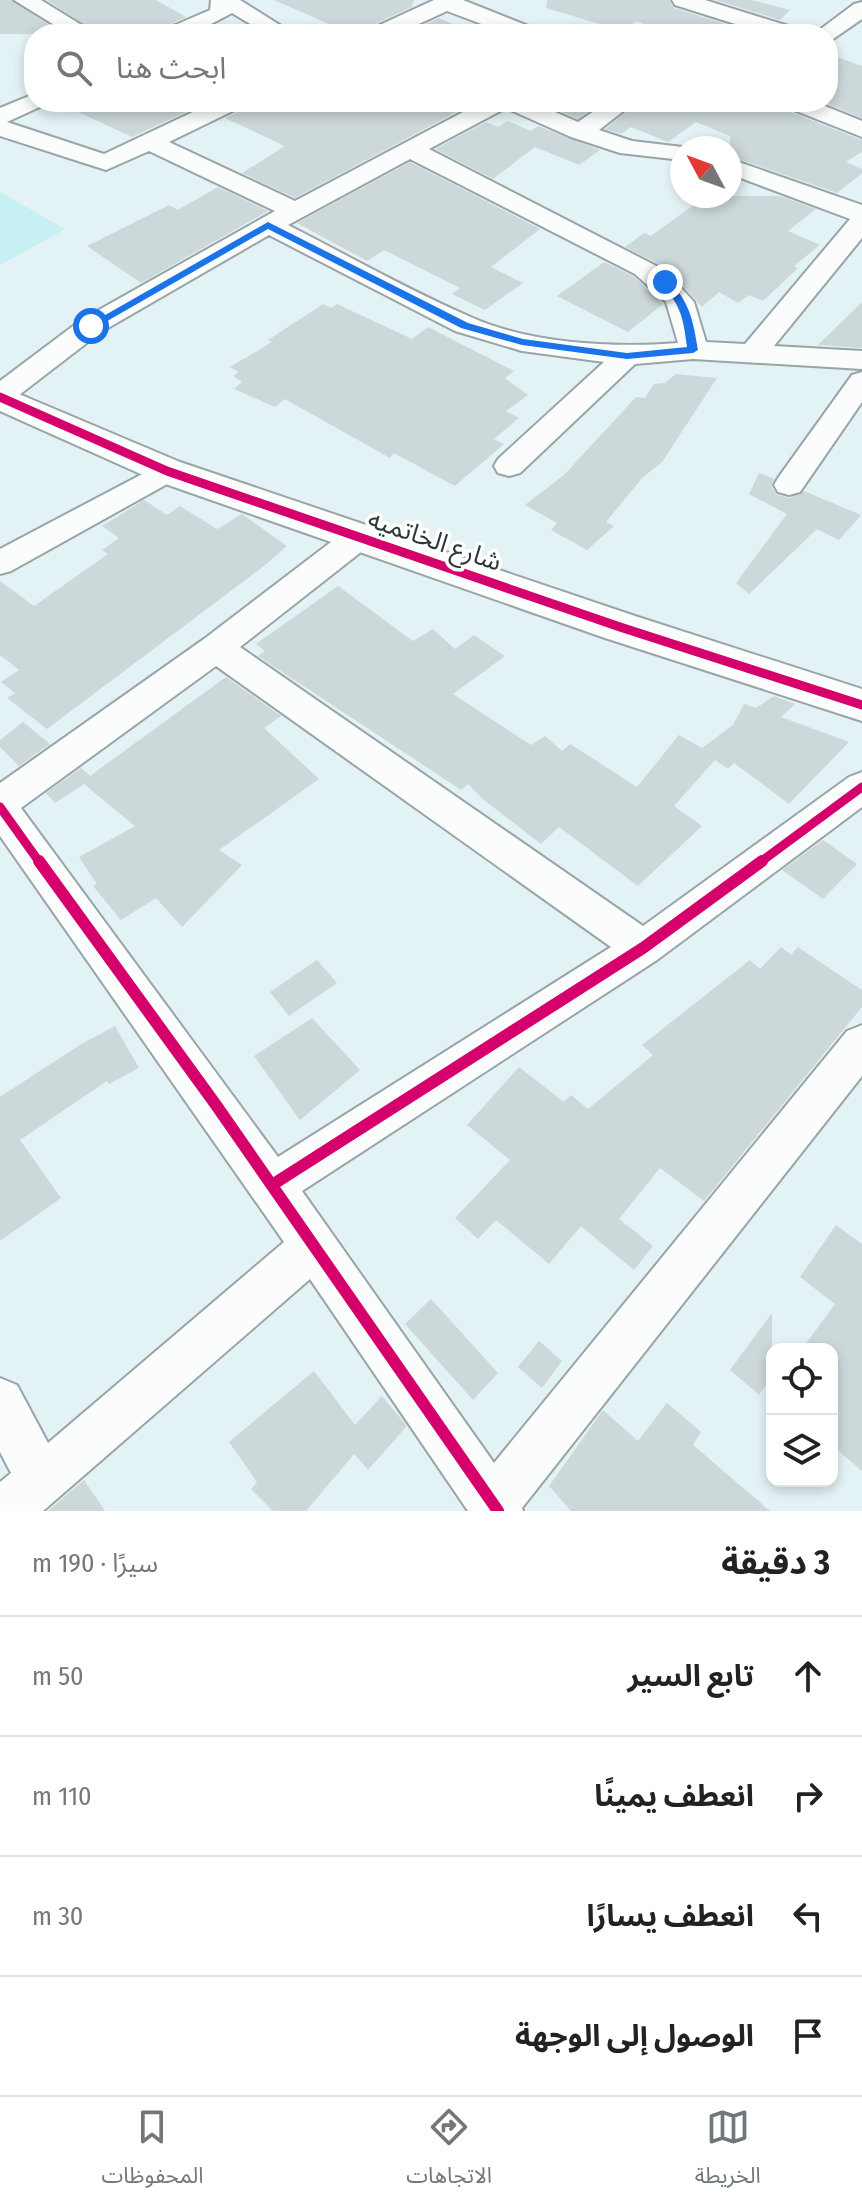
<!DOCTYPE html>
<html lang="ar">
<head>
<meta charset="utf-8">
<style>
  :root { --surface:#fff; --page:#f6f6f6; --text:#222; --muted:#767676; --line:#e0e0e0; --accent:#6d787a }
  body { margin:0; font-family:"Fira Sans Condensed","Noto Sans Arabic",sans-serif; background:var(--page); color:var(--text); direction:rtl }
  .controls { position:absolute; right:24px; bottom:24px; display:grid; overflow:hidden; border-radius:16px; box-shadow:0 4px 12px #0003 }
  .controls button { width:72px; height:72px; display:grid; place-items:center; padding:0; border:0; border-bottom:2px solid var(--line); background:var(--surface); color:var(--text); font:40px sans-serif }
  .compass { position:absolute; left:670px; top:136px; width:72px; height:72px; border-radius:50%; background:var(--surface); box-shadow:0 4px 12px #0003; rotate:311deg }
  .stop { position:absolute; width:24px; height:24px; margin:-18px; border:6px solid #1a73e8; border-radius:50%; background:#fff }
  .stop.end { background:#1a73e8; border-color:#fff; box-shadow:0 2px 8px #0008 }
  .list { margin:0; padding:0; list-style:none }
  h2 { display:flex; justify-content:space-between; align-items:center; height:104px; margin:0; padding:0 32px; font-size:34px }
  h2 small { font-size:26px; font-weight:400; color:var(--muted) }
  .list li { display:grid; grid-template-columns:52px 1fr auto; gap:24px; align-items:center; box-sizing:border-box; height:120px; padding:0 32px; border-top:2px solid var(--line) }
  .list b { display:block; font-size:30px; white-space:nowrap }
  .list em { font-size:26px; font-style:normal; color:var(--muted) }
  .icon { flex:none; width:44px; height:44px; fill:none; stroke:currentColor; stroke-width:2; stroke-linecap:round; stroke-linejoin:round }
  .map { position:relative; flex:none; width:862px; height:1511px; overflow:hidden; direction:ltr }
  .search { position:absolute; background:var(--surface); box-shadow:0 4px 12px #0003; left:24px; right:24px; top:24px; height:88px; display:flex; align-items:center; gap:20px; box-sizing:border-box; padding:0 28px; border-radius:32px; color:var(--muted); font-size:30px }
  .sheet { height:584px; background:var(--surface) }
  nav { display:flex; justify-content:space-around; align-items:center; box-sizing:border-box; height:112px; border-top:2px solid var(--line); background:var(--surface); font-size:22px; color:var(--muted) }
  nav a { display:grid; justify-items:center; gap:4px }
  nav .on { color:var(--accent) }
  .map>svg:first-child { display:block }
</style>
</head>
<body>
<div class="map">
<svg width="862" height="1511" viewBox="0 0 862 1511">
  <rect width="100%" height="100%" fill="#e3f2f4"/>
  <path fill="#c6f0f4" d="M0,192L65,229L0,265Z"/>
  <g fill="#cdd8da">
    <path d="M0,0H11L63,34H0Z"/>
    <path d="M47,0H156L186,17L165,26L160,34H99Z"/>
    <path d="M274,0H414L412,7L370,26L365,34H352Z"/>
    <path d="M547,0H669L674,8L757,34H672L636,21L623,31L546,8Z"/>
    <path d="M715,0H751L790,10L780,20Z"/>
    <path d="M439,18L475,34H404Z"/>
    <path d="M828,54L862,66V118L823,102H828Z"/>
    <path d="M57,102H207L132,137Z"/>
    <path d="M248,102H442L460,110L295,198L242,173L285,146L225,118L242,110Z"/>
    <path d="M574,102H602L578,119L560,111Z"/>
    <path d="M638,102H779L785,110L862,140V152L846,162L862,169V173L837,193L730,156V136L696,122L668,142L631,127L621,134L605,129Z"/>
    <path d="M508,121L531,131L538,126L600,150L579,165L535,147L493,179L435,149L486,122L498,127Z"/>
    <path d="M410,162L540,229L491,267L523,283L485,310L452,294L460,288L384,250L367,261L297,223Z"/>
    <path d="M218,187L268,211L141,283L87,246L169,205L178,210Z"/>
    <path d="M706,196H780L816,209L788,231L820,245L794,266L798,268L763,301L749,295L738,303L719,292L702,307L668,269L625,247L644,233L651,236Z"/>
    <path d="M604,262L633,276L663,304L628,332L557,296Z"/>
    <path d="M862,302V348L818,345Z"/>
    <path d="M323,304L331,308L337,304L412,339L428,327L514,371L505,378L528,395L506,411L519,418L494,439L504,444L455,486L394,453L390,458L285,399L275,407L234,389L242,382L233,376L239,372L230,367L272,342L268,340Z"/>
    <path d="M676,374L717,378L662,462L642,478L606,522L614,526L587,550L551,530L557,523L525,505L564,475L636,397L645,398L654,384L665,383Z"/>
    <path d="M759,473L774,479L771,486L777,495L790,498L804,491L861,515L839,540L817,529L749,594L736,583L787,514L749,494Z"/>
    <path d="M144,500L167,515L180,506L217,529L242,514L287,546L264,566L47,729L7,698L15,693L1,682L19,670L0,655V581L34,606L108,554L102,550L119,538L102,526Z"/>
    <path d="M338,586L413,641L433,629L455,649L474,635L505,656L453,694L531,745L545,736L562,751L570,744L637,787L679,735L702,748L733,725L744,704L756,708L774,696L795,704L781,717L849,742L789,804L734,763L728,769L715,760L674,806L702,826L638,886L559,827L541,844L484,800L468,784L461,790L258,656L265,651L256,644Z"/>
    <path d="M226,677L281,716L264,728L319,779L219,850L242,865L182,927L156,898L121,920L93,886L97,884L79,857L135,826L84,784L55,803L46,793L81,768L90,776Z"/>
    <path d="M23,722L50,744L19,766L0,747V740Z"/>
    <path d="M823,840L857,864L823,899L782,870Z"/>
    <path d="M781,947L791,955L798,947L862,990V1007L704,1201L660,1168L619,1219L653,1246L634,1270L581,1226L549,1264L496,1220L478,1239L455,1218L510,1160L467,1125L519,1067L564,1102L571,1095L588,1109L653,1055L642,1045L750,960L760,969Z"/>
    <path d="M317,960L337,983L289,1016L270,992Z"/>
    <path d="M312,1018L360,1070L300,1120L254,1056Z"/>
    <path d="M115,1026L139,1068L109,1084L107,1081L20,1140L61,1198L0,1241V1097L78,1046Z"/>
    <path d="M836,1225L862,1244V1471L832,1445V1349H802L835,1304L800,1277Z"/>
    <path d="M431,1299L498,1373L473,1400L405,1324Z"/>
    <path d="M772,1313V1377L759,1395L730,1370Z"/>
    <path d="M539,1341L562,1361L542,1388L518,1367Z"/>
    <path d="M314,1371L355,1425L382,1396L407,1426L368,1470L354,1454L306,1511H273L251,1489L257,1482L229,1442Z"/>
    <path d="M667,1403L701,1432L693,1445L770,1511H571L549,1486L603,1410L638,1441Z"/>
    <path d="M84,1480L105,1511H48Z"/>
  </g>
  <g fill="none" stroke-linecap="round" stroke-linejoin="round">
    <defs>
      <g id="minor">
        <path d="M14,0H41L96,34H69Z"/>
        <path d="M211,0H240L294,34H267L232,13L192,34H163L166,29L210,10Z"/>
        <path d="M434,0H463L536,29L539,34H508L447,11L397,34H368L371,29Z"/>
        <path d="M672,0H705L798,29L801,34H767L675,5Z"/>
        <path d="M862,2V19L833,39L828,40V34H814L854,4Z"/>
        <path d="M34,94V102H45L42,106L7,122L104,154L214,102H245L241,107L169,142L295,201L482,102H532L578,122L607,102H635L599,130L632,141L691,148H682V160L620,153L571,137L506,108L429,149L666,271L694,302L706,342L745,344L850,219L730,174V159L862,205V238L774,346L862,351V369L693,359L635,364L520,473L509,476L498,473L494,466L498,459L604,362L522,351L455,331L269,235L101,332L10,402L0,404V381L81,320L275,211L149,151L106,170L0,136V108ZM410,159L635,274L666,302L678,343C614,348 533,344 473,318C410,291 349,256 288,225Z"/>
        <path d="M782,102H815L862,121V137L786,107Z"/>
        <path d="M862,372V402L800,492L789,495L778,492L774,485L778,478L852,375Z"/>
        <path d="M167,461L178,464L182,471L178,478L11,571L0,574V549Z"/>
        <path d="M359,526L370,529L375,537L370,545L240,647L643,926L849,777L862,772V807L657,960L302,1191L494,1463L847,1031L862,1025V1076L522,1508L523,1511H468L310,1279L43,1511H0V1482L11,1473L0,1452V1378L17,1385L48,1443L284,1242L0,836V783L204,639L348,529ZM216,666L611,947L278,1157L21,808Z"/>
      </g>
      <path id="tertiary" d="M0,386L180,462L635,616L862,689V721L605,638L154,480L0,411Z"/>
    </defs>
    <use href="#minor" stroke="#99a4a6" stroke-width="4"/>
    <use href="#tertiary" stroke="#99a4a6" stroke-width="4"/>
    <use href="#minor" fill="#fbfdfd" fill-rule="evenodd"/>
    <use href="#tertiary" fill="#fbfdfd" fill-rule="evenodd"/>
    <defs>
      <g id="cycleway-far1">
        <path d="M0,397L167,471L620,627L862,705"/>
        <path d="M0,807L40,863"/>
        <path d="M759,863L862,787"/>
      </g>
      <g id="cycleway">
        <path d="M39,861L216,1105L498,1511"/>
        <path d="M272,1185L643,948L762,861"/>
      </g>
    </defs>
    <use href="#cycleway-far1" stroke="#fff" stroke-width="14"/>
    <use href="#cycleway" stroke="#fff" stroke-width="17"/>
    <use href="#cycleway-far1" stroke="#d6006c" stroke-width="9"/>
    <use href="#cycleway" stroke="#d6006c" stroke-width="12"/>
  </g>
  <path fill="#1a73e8" d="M268,222L468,323L523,339L627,353L687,347C683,316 681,306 660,282L668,280C690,302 693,320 698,350L693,353L627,359L522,345L461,328L268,229L95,328L86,326Z"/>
  <g text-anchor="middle" stroke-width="7" stroke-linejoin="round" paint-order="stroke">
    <g font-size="26" fill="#2d3738" stroke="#fff">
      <text transform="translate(435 540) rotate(19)" y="9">شارع الخاتميه</text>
    </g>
  </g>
</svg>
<div class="controls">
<button><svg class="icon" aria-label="locate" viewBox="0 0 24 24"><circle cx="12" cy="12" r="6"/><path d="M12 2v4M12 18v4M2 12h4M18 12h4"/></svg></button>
<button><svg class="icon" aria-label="layers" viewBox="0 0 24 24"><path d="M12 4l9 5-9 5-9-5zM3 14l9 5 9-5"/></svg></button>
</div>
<svg class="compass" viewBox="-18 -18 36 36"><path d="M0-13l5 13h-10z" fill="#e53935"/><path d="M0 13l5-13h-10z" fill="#767676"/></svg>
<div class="stop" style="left:91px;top:326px"></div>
<div class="stop end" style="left:665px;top:282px"></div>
<div class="search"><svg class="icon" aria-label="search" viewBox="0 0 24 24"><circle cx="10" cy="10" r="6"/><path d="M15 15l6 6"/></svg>ابحث هنا</div>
</div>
<section class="sheet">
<h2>3 دقيقة<small>سيرًا · 190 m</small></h2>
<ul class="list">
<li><svg class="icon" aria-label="ahead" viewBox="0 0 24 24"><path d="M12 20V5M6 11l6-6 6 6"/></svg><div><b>تابع السير</b></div><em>50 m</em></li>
<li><svg class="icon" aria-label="right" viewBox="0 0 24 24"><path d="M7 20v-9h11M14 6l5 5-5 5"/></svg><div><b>انعطف يمينًا</b></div><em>110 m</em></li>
<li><svg class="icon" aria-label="left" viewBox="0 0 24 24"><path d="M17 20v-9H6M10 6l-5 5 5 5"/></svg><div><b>انعطف يسارًا</b></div><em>30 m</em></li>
<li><svg class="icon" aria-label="arrive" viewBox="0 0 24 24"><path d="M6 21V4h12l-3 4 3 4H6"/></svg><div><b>الوصول إلى الوجهة</b></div></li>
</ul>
</section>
<nav>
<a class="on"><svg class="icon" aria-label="map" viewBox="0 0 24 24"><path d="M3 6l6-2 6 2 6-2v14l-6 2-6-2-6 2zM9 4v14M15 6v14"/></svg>الخريطة</a>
<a><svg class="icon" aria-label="directions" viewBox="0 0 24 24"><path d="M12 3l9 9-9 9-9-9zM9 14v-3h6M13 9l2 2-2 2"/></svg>الاتجاهات</a>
<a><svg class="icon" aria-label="saved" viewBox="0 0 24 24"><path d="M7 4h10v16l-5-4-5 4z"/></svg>المحفوظات</a>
</nav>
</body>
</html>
